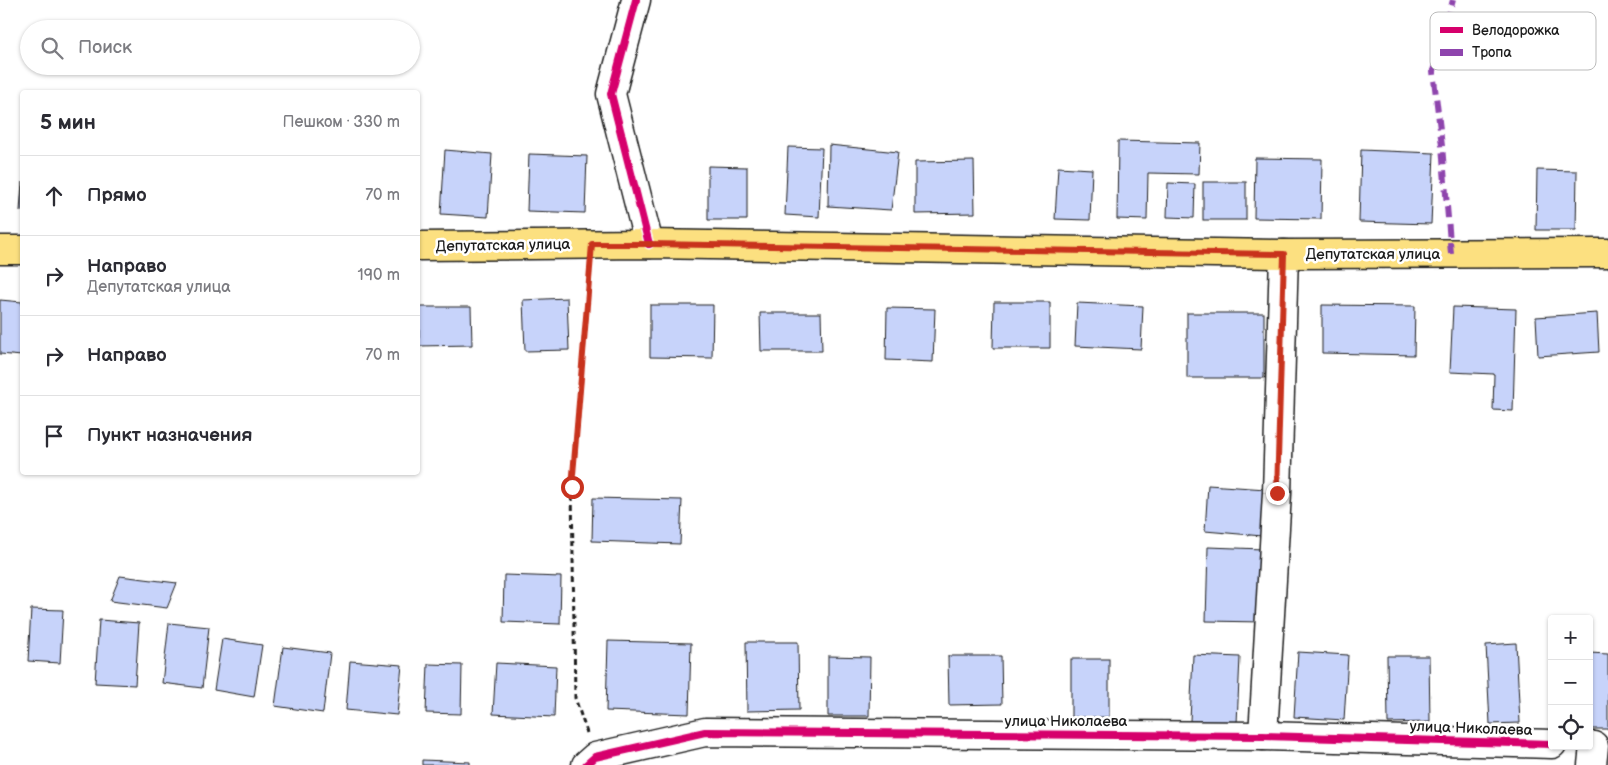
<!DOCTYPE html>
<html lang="ru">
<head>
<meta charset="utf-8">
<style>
  :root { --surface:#fff; --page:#f7f7f7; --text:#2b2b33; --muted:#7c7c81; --line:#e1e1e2 }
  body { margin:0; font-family:"Balsamiq Sans",sans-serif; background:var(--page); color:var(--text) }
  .controls { position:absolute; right:15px; bottom:15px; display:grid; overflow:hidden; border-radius:5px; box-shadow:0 1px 4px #0004 }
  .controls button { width:45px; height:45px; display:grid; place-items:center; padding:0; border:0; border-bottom:1px solid var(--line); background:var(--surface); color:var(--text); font:25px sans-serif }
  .stop { position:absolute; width:15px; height:15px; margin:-11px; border:4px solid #c8321e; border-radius:50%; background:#fff }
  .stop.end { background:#c8321e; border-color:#fff; box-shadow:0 1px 5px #0008 }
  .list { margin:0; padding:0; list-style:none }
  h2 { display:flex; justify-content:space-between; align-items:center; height:65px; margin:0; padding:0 20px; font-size:21px }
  h2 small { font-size:16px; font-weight:400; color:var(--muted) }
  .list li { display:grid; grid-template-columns:32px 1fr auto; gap:15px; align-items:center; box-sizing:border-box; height:80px; padding:0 20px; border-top:1px solid var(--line) }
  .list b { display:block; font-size:19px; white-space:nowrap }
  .list p { margin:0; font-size:16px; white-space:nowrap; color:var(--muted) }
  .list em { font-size:16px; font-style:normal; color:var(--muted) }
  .icon { flex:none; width:28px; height:28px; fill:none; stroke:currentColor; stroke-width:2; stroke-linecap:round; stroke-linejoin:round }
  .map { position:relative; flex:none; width:1608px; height:765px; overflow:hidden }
  .search { position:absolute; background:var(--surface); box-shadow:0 1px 4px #0004; left:20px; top:20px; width:400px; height:55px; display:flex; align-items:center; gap:12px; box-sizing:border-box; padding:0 18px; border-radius:28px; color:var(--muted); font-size:19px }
  .panel { position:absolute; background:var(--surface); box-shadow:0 1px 4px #0004; left:20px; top:90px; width:400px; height:385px; border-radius:5px }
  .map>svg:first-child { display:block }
</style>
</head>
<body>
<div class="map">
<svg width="1608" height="765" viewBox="0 0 1608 765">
  <rect width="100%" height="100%" fill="#fff"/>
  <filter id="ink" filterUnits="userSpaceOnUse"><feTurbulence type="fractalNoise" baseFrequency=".02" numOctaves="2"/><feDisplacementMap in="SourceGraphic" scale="10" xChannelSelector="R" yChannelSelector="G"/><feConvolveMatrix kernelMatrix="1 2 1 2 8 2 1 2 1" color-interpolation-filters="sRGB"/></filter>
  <g filter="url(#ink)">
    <g fill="#c7d3fa" stroke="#1c1c1c">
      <path d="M1118,141L1200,143L1199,174L1148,173L1147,220L1117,219Z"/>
      <path d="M829,145L898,152L891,210L828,206Z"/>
      <path d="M788,147L822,148L819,217L785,215Z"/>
      <path d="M445,150L492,154L488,217L441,214Z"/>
      <path d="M1361,150L1434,153L1431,224L1359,222Z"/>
      <path d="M529,154L587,156L585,213L527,211Z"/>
      <path d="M1255,158L1322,159L1321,219L1254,218Z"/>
      <path d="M974,161L975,213L915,214V162Z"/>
      <path d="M708,166L747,167V220H708Z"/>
      <path d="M1058,167L1092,169L1090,220L1055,219Z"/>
      <path d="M1537,170L1577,171L1576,230H1536Z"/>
      <path d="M22,182V211H20Z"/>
      <rect x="1203" y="182" width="43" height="38"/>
      <path d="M1168,183L1195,184L1194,218L1167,217Z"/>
      <path d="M567,298L569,350L525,351L523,300Z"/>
      <path d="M0,300L22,302V356L0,354Z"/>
      <path d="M994,302H1050V348H993Z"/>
      <path d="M1077,303L1143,306L1141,349L1075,346Z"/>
      <path d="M650,305H713L712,358L650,357Z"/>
      <path d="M1322,305L1415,306L1414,355L1322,353Z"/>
      <path d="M419,307H471L472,345L419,346Z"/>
      <path d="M1453,307L1516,309L1513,411L1493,410L1494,374L1450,372Z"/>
      <path d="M887,308L935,309L933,362L886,360Z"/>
      <path d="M760,313H821L822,351H761Z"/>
      <rect x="1187" y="313" width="77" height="65"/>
      <path d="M1597,313L1599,352L1538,356L1536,317Z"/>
      <path d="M1208,485L1266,489L1262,536L1205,531Z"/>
      <path d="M593,498L682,500L680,544L592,541Z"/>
      <path d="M1208,547L1263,549L1262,622L1206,621Z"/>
      <path d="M504,575L561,577L560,624L503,622Z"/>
      <path d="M120,576L177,583L167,608L110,601Z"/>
      <path d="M31,609L63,610L60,663L28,661Z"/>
      <path d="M99,620L139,623L135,685L95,683Z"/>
      <path d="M169,623L209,627L202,688L162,683Z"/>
      <path d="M222,639L262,645L254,697L214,690Z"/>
      <path d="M608,641L691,643L689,714L606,711Z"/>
      <path d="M746,642H798L799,710L747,711Z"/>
      <path d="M1516,643L1520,723L1490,724L1486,645Z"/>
      <path d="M283,647L330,653L323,713L275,706Z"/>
      <path d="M1298,652L1348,655L1344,720L1294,717Z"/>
      <path d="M1589,653L1608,654V729H1589Z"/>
      <path d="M1193,655L1240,657L1237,723L1190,721Z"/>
      <path d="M828,656L870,657L869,716H828Z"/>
      <path d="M948,656H1001L1002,704L949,705Z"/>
      <path d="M1387,656H1429L1430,722L1388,723Z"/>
      <rect x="1071" y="659" width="38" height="58"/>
      <path d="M350,661L402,665L397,715L346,710Z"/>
      <path d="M496,663L556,666L554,717L493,714Z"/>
      <path d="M428,664L462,665L461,714L426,713Z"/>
      <path d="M422,760L470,762V765H422Z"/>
    </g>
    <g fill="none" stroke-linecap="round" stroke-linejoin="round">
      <defs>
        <g id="minor">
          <path d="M636,0L611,94L649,244"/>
          <path d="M1263,736L1277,493L1284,254"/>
          <path d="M586,765L595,757L705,732L1263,736L1552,744"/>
          <path d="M1592,765L1594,746"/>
        </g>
        <g id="major">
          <path d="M418,246L649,244L1284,254L1608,253"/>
          <path d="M0,250H22"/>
        </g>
      </defs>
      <use href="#minor" stroke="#1c1c1c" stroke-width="31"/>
      <use href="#major" stroke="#1c1c1c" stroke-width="31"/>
      <path stroke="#1c1c1c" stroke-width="3" stroke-dasharray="5 4" stroke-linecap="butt" d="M587,733L575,698L572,487L590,269"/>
      <use href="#minor" stroke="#fff" stroke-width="28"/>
      <use href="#major" stroke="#fce080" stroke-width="28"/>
      <path stroke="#8e44ad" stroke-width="6" stroke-dasharray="12 6" stroke-linecap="butt" d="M1451,254L1442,146L1433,71L1453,0"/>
      <defs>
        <g id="cycleway">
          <path d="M636,0L611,94L649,244"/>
          <path d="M586,765L595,757L705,732L1263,736L1552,744"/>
        </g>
      </defs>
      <use href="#cycleway" stroke="#fff" stroke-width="11"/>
      <use href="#cycleway" stroke="#d6006c" stroke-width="8"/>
    </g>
  </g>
  <g fill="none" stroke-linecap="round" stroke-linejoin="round" filter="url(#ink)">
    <path stroke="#c8321e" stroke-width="6" d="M572,487L592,244H650L1284,254L1277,493"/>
  </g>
  <g text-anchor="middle" stroke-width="5" stroke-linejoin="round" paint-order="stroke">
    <g font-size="15" fill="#1c1c1c" stroke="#fff">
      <text transform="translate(503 245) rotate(-1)" y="5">Депутатская улица</text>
      <text x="1373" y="259">Депутатская улица</text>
      <text x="1066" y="726">улица Николаева</text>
      <text transform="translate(1471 728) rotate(2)" y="5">улица Николаева</text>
    </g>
  </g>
  <rect x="1430" y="12" width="166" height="58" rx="8" fill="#fff" stroke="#bbb" stroke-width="1"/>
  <rect x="1440" y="27" width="23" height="6" fill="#d6006c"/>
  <rect x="1440" y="49" width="23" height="7" fill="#8e44ad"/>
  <g font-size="14" fill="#1c1c1c">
    <text x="1472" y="35">Велодорожка</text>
    <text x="1472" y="57">Тропа</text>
  </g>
</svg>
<div class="controls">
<button>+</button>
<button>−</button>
<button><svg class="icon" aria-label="locate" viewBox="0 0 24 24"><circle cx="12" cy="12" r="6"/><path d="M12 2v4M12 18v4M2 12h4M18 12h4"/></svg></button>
</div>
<div class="stop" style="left:572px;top:487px"></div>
<div class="stop end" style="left:1277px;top:493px"></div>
<div class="search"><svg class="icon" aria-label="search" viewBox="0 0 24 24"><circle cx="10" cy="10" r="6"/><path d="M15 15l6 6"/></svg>Поиск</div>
<section class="panel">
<h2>5 мин<small>Пешком · 330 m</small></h2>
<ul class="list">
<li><svg class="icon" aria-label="ahead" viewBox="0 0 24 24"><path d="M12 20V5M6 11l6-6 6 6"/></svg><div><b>Прямо</b></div><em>70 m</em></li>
<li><svg class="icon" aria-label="right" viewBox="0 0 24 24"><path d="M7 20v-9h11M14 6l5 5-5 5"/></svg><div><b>Направо</b><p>Депутатская улица</p></div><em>190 m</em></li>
<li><svg class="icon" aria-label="right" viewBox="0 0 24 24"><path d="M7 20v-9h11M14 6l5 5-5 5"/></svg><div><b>Направо</b></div><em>70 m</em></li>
<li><svg class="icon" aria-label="arrive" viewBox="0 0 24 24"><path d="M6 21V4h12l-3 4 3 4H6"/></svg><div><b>Пункт назначения</b></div></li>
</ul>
</section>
</div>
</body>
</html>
